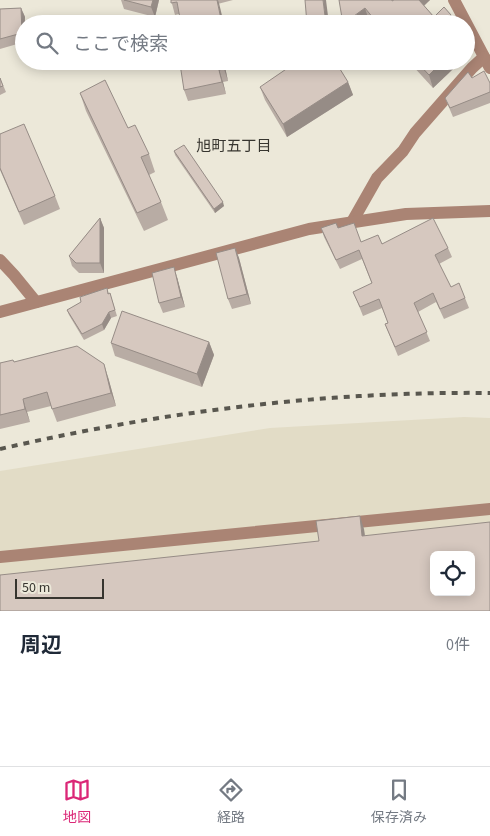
<!DOCTYPE html>
<html lang="ja">
<head>
<meta charset="utf-8">
<style>
  :root { --surface:#fff; --page:#f2f2f3; --text:#1f2937; --muted:#747a83; --line:#e0e1e3; --accent:#db2777 }
  body { margin:0; font-family:"Source Sans 3","Noto Sans JP",sans-serif; background:var(--page); color:var(--text) }
  .controls { position:absolute; right:15px; bottom:15px; display:grid; overflow:hidden; border-radius:8px; box-shadow:0 2px 12px #0003 }
  .controls button { width:45px; height:45px; display:grid; place-items:center; padding:0; border:0; border-bottom:1px solid var(--line); background:var(--surface); color:var(--text); font:25px sans-serif }
  .scale { position:absolute; left:15px; bottom:12px; width:89px; box-sizing:border-box; padding-left:5px; border:2px solid #37352f; border-top:0; font-size:14px; line-height:18px; white-space:nowrap; color:#37352f; -webkit-text-stroke:4px #ece8d9; paint-order:stroke }
  .list { margin:0; padding:0; list-style:none }
  h2 { display:flex; justify-content:space-between; align-items:center; height:65px; margin:0; padding:0 20px; font-size:21px }
  h2 small { font-size:16px; font-weight:400; color:var(--muted) }
  .icon { flex:none; width:28px; height:28px; fill:none; stroke:currentColor; stroke-width:2; stroke-linecap:round; stroke-linejoin:round }
  .map { position:relative; flex:none; width:490px; height:611px; overflow:hidden }
  .search { position:absolute; background:var(--surface); box-shadow:0 2px 12px #0003; left:15px; right:15px; top:15px; height:55px; display:flex; align-items:center; gap:12px; box-sizing:border-box; padding:0 18px; border-radius:28px; color:var(--muted); font-size:19px }
  .sheet { height:155px; background:var(--surface) }
  nav { display:flex; justify-content:space-around; align-items:center; box-sizing:border-box; height:70px; border-top:1px solid var(--line); background:var(--surface); font-size:14px; color:var(--muted) }
  nav a { display:grid; justify-items:center; gap:2px }
  nav .on { color:var(--accent) }
  .map>svg:first-child { display:block }
</style>
</head>
<body>
<div class="map">
<svg width="490" height="611" viewBox="0 0 490 611">
  <rect width="100%" height="100%" fill="#ece8d9"/>
  <path fill="#e2dcc6" fill-rule="evenodd" d="M464,417L490,418V611H0V471L270,428ZM434,555H471V592H434Z"/>
  <g fill="none" stroke-linecap="round" stroke-linejoin="round">
    <g stroke="#aa8474" stroke-width="12">
      <path d="M454,0L490,68"/>
      <path d="M352,222L377,178L403,151L415,133L472,68L484,57"/>
      <path d="M0,260L14,275L36,302"/>
      <path d="M0,312L309,229L406,214L490,211"/>
      <path d="M0,557L490,509"/>
    </g>
    <path stroke="#59574f" stroke-width="4" stroke-dasharray="6 6" stroke-linecap="butt" d="M0,449C160,412 325,391 490,393"/>
  </g>
  <g fill="#b8aca4">
    <path d="M121,0H159L155,17L124,9Z"/>
    <path d="M171,0H233L175,15Z"/>
    <path d="M339,0H430L424,6L434,17L451,15L455,24H372L369,21Z"/>
    <path d="M21,8L25,17L24,42L0,49V9Z"/>
    <path d="M182,61H231L232,66L225,67L228,81L223,82L226,94L188,101L184,90Z"/>
    <path d="M410,61H450L453,69L433,88L411,64Z"/>
    <path d="M0,78L6,92L0,95Z"/>
    <path d="M472,78L490,83V103L453,117L445,98Z"/>
    <path d="M348,82L353,95L287,137L265,100L260,87Z"/>
    <path d="M80,93L128,128L149,154L155,172L149,175L161,202L168,220L144,231L86,111Z"/>
    <path d="M0,134L55,196L60,209L24,225L0,170Z"/>
    <path d="M174,151L224,206L215,213L175,155Z"/>
    <path d="M100,218L104,228V273H79L72,266L69,256Z"/>
    <path d="M321,228H338L361,242L448,248L452,257L439,264L451,287L465,298L469,308L444,319L436,302L418,312L430,341L398,356L385,324L388,323L382,308L363,316L357,301L353,292L372,284L362,259L340,269L324,237Z"/>
    <path d="M235,248L239,258L251,304L232,309L228,299Z"/>
    <path d="M177,277L185,307L163,313L159,303Z"/>
    <path d="M107,288L109,294L110,293L117,316L111,318L104,330L84,340L69,315L67,310Z"/>
    <path d="M209,342L214,355L202,387L115,356L111,343Z"/>
    <path d="M14,362L108,377L116,406L57,422L51,406L27,412L30,422L0,429V363Z"/>
  </g>
  <g fill="#968c86">
    <path d="M153,0H159L155,17L151,7Z"/>
    <path d="M217,0H218L219,3L224,24H222Z"/>
    <path d="M323,0H326L329,24H326Z"/>
    <path d="M417,0H430L420,9Z"/>
    <path d="M21,8L25,17L24,38L22,33Z"/>
    <path d="M365,8L369,21L365,24H344Z"/>
    <path d="M451,15L455,24H443Z"/>
    <path d="M222,61H223L225,67L228,81L224,69Z"/>
    <path d="M443,61H450L453,69L433,88L429,75Z"/>
    <path d="M219,70L223,82L226,94L222,82Z"/>
    <path d="M348,82L353,95L287,137L283,124Z"/>
    <path d="M223,202L224,206L215,213L214,209Z"/>
    <path d="M100,218L104,228V273L100,263Z"/>
    <path d="M235,248L239,258L251,304L247,294Z"/>
    <path d="M174,267L177,277L185,307L181,297Z"/>
    <path d="M109,312L111,318L104,330L102,324Z"/>
    <path d="M209,342L214,355L202,387L197,374Z"/>
    <path d="M104,364L108,377L116,406L111,393Z"/>
    <path d="M23,399L27,412L30,422L25,409Z"/>
    <path d="M360,516L364,529L367,549L362,536Z"/>
  </g>
  <g fill="#d6c8bf" stroke="#968c86" fill-rule="evenodd">
    <path d="M124,0H153L151,7Z"/>
    <path d="M171,0H217L222,24H181L177,2L171,3Z"/>
    <path d="M305,0H323L326,24H307Z"/>
    <path d="M339,0H392V1L394,0H419L434,17L444,7L451,15L443,24H378L365,8L343,24Z"/>
    <path d="M21,8L22,33L0,39V9Z"/>
    <path d="M182,61H222L224,69L219,70L222,82L184,90L180,64H183Z"/>
    <path d="M298,61H335L348,82L283,124L260,87Z"/>
    <path d="M416,61H443L429,75Z"/>
    <path d="M484,71L490,83V92L450,108L445,98L468,72L472,78Z"/>
    <path d="M0,78L3,86L0,87Z"/>
    <path d="M105,80L128,128L135,125L149,154L141,157L161,202L137,213L80,93Z"/>
    <path d="M24,124L55,196L19,212L0,168V134Z"/>
    <path d="M184,145L223,202L214,209L174,151Z"/>
    <path d="M100,218V263H76L69,256Z"/>
    <path d="M433,218L448,248L435,255L451,287L459,283L465,298L440,309L433,293L414,303L427,332L395,347L385,324L388,323L379,299L360,307L353,292L372,283L359,250L336,260L321,228L336,223L338,228L354,223L361,242L378,235L382,244Z"/>
    <path d="M235,248L247,294L228,299L216,253Z"/>
    <path d="M174,267L181,297L159,303L152,273Z"/>
    <path d="M107,288L108,294L110,293L115,310L109,312L102,324L82,334L67,310L81,302L80,297Z"/>
    <path d="M122,311L209,342L197,374L111,343Z"/>
    <path d="M77,346L104,364L111,393L52,409L47,392L23,399L25,409L0,415V363L13,360L14,362Z"/>
    <path d="M360,516L362,536L490,522V611H0V575L319,541L316,521ZM434,555H471V592H434Z"/>
  </g>
  <g text-anchor="middle" stroke-width="4" stroke-linejoin="round" paint-order="stroke">
    <g font-size="15" fill="#37352f" stroke="#ece8d9">
      <text x="234" y="151">旭町五丁目</text>
    </g>
  </g>
</svg>
<div class="controls">
<button><svg class="icon" aria-label="locate" viewBox="0 0 24 24"><circle cx="12" cy="12" r="6"/><path d="M12 2v4M12 18v4M2 12h4M18 12h4"/></svg></button>
</div>
<div class="scale">50 m</div>
<div class="search"><svg class="icon" aria-label="search" viewBox="0 0 24 24"><circle cx="10" cy="10" r="6"/><path d="M15 15l6 6"/></svg>ここで検索</div>
</div>
<section class="sheet">
<h2>周辺<small>0件</small></h2>
<ul class="list">
</ul>
</section>
<nav>
<a class="on"><svg class="icon" aria-label="map" viewBox="0 0 24 24"><path d="M3 6l6-2 6 2 6-2v14l-6 2-6-2-6 2zM9 4v14M15 6v14"/></svg>地図</a>
<a><svg class="icon" aria-label="directions" viewBox="0 0 24 24"><path d="M12 3l9 9-9 9-9-9zM9 14v-3h6M13 9l2 2-2 2"/></svg>経路</a>
<a><svg class="icon" aria-label="saved" viewBox="0 0 24 24"><path d="M7 4h10v16l-5-4-5 4z"/></svg>保存済み</a>
</nav>
</body>
</html>
